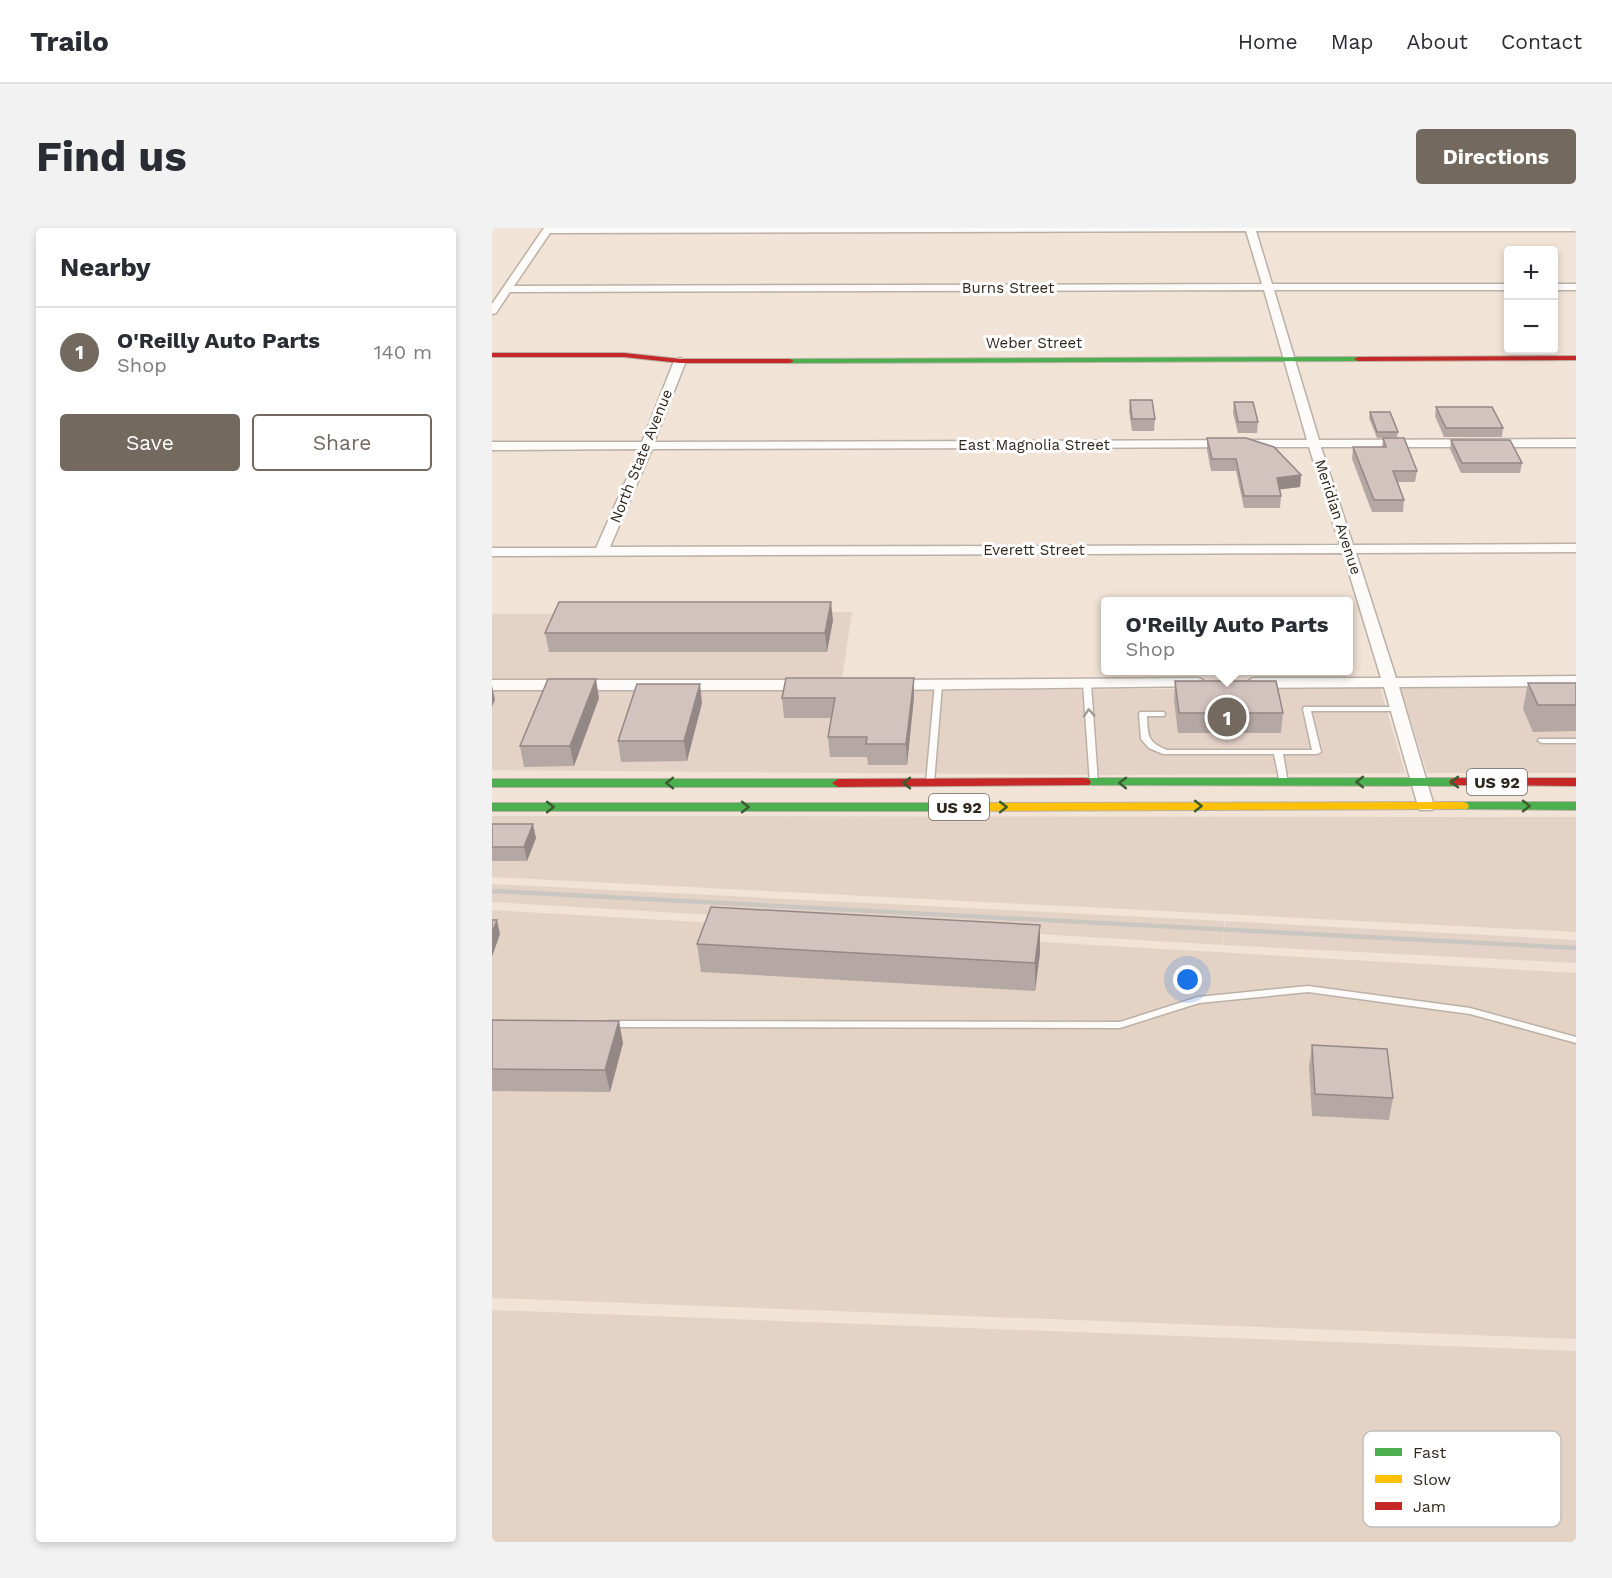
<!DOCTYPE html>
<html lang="en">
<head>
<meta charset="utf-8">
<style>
  :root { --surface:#fff; --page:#f2f2f3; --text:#2b2b33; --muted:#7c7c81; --line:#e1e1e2; --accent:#74695e }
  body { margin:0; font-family:"Work Sans",sans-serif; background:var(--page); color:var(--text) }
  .controls { position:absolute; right:18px; top:18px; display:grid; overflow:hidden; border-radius:6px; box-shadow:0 3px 9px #0003 }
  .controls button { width:54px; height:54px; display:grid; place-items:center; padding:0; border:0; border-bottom:2px solid var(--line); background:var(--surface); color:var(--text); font:30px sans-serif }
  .you { position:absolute; left:696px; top:752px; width:21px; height:21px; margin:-15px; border:4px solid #fff; border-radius:50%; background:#1a73e8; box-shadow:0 0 0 9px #1a73e833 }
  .badge { display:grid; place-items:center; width:39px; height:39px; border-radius:50%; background:var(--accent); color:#fff; font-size:20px; font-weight:700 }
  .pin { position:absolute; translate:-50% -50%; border:3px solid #fff; box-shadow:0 2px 6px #0006 }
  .popup { position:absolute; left:609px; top:369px; width:252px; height:78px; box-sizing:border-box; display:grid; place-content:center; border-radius:6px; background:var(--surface); filter:drop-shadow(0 2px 4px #0005); font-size:20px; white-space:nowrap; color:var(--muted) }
  .popup b { font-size:22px; color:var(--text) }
  .popup::after { content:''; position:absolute; left:50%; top:100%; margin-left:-12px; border:12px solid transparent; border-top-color:var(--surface) }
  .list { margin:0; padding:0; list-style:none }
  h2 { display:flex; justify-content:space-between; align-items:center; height:78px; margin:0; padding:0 24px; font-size:26px }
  h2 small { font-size:20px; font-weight:400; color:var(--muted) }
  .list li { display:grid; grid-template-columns:39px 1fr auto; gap:18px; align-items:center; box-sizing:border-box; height:90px; padding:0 24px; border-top:2px solid var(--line) }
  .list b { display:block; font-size:22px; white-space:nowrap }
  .list p { margin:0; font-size:20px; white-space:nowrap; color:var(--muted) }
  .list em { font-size:20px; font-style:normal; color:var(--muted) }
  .actions { display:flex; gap:12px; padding:18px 24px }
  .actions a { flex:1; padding:14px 0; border:2px solid var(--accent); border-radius:6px; text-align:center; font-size:21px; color:var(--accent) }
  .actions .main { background:var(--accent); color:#fff }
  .map { position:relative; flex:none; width:1084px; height:1314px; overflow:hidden; border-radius:6px }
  header { display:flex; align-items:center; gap:36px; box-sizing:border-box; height:84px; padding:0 30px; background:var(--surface); border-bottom:2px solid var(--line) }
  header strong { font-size:28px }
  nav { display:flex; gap:33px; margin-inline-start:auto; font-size:21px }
  .intro { display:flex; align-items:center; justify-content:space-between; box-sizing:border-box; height:144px; padding:0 36px }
  h1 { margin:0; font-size:42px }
  .button { padding:15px 27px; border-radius:6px; background:var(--accent); color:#fff; font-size:21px; font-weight:700 }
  main { display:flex; gap:36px; padding:0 36px }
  aside { flex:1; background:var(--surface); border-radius:6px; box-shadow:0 3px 9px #0003 }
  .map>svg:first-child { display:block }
</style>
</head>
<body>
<header>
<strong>Trailo</strong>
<nav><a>Home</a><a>Map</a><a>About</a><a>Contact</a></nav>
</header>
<div class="intro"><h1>Find us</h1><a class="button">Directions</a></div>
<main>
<aside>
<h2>Nearby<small></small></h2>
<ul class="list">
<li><span class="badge">1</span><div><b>O'Reilly Auto Parts</b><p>Shop</p></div><em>140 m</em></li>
</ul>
<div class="actions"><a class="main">Save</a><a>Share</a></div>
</aside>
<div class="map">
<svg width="1084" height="1314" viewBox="0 0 1084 1314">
  <rect width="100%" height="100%" fill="#f1e3d6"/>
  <g fill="#e5d2c7">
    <path d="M360,384L350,451H0V386Z"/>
    <path d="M888,459L913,545L613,547L0,542V463H418Z"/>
    <path d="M908,459H1084V545H935Z"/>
    <path d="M733,693L1084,712V735L731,717Z"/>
  </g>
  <g fill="#e4d3c5">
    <path d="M0,588L1084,589V704L0,649Z"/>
    <path d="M0,656L732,693L731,717L0,674Z"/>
    <path d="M0,682L1084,745V1111L0,1070Z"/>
    <path d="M0,1082L1084,1123V1314H0Z"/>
  </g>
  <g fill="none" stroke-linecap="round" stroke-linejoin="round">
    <defs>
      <g id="lane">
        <path d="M592,454H595L599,456L606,555L602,557L598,555L591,456Z"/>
        <path d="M443,455H449L450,457L442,555L438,557L434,555Z"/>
        <path d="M812,479H905L909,481L905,483H819L829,524L825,526H791L796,555L792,557L788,555L782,526H671L657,520L649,511L647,486L648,484H672L673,486L672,488H655C656,508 655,514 675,522H820L811,481Z"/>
        <path d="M1047,511H1084V515H1050L1046,513Z"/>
        <path d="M816,758L978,780L1084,809V815L978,786L816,764L707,775L628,800L118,799L114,798L113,796L114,794L118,793L628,794L706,769Z"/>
      </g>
      <g id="street">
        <path d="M52,0H1084V3H764L780,56H1017V62H782L827,212L1084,211V219H829L861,317L1084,316V324L864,325L904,450L1084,448V458L907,459L942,578L940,582H928L926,578L892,459L761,460L753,455L761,450H889L851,325L0,328V320H104L148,221L0,222V214H150L182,133L188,130L194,133L162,214L815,212L772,62L18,64L4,85L0,86V76ZM754,3L770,56L22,58L58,5ZM817,219L848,317L118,319L160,221Z"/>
        <rect x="1062" y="56" width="22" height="6"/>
        <path d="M706,450L711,452L714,455L711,458L398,462L390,457L398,452Z"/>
        <path d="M0,452H316L324,457L316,462H0Z"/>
      </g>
      <g id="fast">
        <path d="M866,129L870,131L869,133L298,135L294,133L298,131Z"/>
        <path d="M593,550H963L969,554L963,558L589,557L587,554L589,551Z"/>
        <path d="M0,551H346L352,555L346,559H0Z"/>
        <path d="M971,574H1084V582L967,581L965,578L967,575Z"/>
        <path d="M0,575H480L486,579L480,583H0Z"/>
      </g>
      <path id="slow" d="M971,574L975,575L977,578L975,581L480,583L474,579L480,575Z"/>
      <g id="jam">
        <path d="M0,125H132L188,131H298L302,133L298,135H188L132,129H0Z"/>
        <path d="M1084,128V132L866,133L862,131L866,129Z"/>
        <path d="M593,550L597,551L599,554L597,557L346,559L340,555L346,551Z"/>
        <path d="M963,550H1084V558L959,557L957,554L959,551Z"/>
      </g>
    </defs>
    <use href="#lane" stroke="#bbb0a6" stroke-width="3"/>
    <use href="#street" stroke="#bbb0a6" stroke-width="3"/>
    <use href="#fast" stroke="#bbb0a6" stroke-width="2"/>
    <use href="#slow" stroke="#bbb0a6" stroke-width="2"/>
    <use href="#jam" stroke="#bbb0a6" stroke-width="2"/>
    <use href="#lane" fill="#fdfbf9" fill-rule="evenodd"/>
    <use href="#street" fill="#fdfbf9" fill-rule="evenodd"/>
    <use href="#fast" fill="#4caf50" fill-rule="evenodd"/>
    <use href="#slow" fill="#ffc107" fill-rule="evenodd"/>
    <use href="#jam" fill="#c62828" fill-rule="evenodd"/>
    <path stroke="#cac6c2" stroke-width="4.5" d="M0,663L1084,720"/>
  </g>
  <g fill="#b5a8a4">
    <path d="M638,172L663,191L662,203H640L637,183Z"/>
    <path d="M742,174L766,194L765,205H746L741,185Z"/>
    <path d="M944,179L1011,200L1010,209H952L943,188Z"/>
    <path d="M878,184L906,204L905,209L885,210L877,190Z"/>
    <path d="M715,210L809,247L808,259L788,261L789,268L788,280H752L744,243H719L715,222Z"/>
    <path d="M891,210L925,243L923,254H906L912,272L911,284H880L860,231L861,219H890Z"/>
    <path d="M959,212L1030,235L1028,245H969L958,221Z"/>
    <path d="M341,392L335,424H57L53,405Z"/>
    <path d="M422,450V469L415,537H376L375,529H338L336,509L339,490H292L290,470Z"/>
    <path d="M683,453L791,485L789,505H686L682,473Z"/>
    <path d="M1036,455H1084V503L1041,504L1031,481Z"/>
    <path d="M107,470L82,538L32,539L28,518Z"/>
    <path d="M210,475L195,533L129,534L126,513Z"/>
    <path d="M0,596L44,610L35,633H0Z"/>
    <path d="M205,716L548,725L543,763L209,744Z"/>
    <path d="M0,792L131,815L118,864L0,863Z"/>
    <path d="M820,817L901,870L897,892L820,888L817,839Z"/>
  </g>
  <g fill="#948886">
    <path d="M809,247L808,259L784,262L785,250Z"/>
    <path d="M339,374L341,392L335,424L333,405Z"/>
    <path d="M422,450V469L415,537L414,516Z"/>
    <path d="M104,451L107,470L82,538L78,518Z"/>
    <path d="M208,456L210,475L195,533L192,513Z"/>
    <path d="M0,457L3,472L0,479Z"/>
    <path d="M41,596L44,610L35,633L32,619Z"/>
    <path d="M5,692L8,706L0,729V705Z"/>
    <path d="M548,697V725L543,763V735Z"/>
    <path d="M127,793L131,815L118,864L113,842Z"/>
  </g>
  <g fill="#d3c3bf" stroke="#948886" stroke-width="1.5">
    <path d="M638,172H660L663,191H640Z"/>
    <path d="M742,174H761L766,194H746Z"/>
    <path d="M944,179H1000L1011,200H954Z"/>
    <path d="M878,184H898L906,204H885Z"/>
    <path d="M715,210H754L782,219L809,247L785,250L789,268H752L744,231H720Z"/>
    <path d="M891,210H912L925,243H901L912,272H882L861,219H894Z"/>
    <path d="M959,212H1018L1030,235H970Z"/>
    <path d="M67,374H339L333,405H53Z"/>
    <path d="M294,450H422L414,516H374L375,509H336L343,470H290Z"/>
    <path d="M56,451H104L78,518H28Z"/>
    <path d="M683,453H784L791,485H687Z"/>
    <path d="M1036,455H1084V477H1046Z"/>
    <path d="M145,456H208L192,513H126Z"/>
    <path d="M0,596H41L32,619H0Z"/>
    <path d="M219,679L548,697L543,735L205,716Z"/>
    <path d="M0,692H5L0,705Z"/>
    <path d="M0,792L127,793L113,842L0,841Z"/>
    <path d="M820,817L895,821L901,870L823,866Z"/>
  </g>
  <defs><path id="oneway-chevron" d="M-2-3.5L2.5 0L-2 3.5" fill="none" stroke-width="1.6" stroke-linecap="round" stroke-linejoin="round" transform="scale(1.5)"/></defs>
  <use stroke="#a19c96" href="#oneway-chevron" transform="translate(597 485) rotate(-94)"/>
  <g stroke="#3b5d31">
    <use href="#oneway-chevron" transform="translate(868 554) rotate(180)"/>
    <use href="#oneway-chevron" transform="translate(963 554) rotate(-180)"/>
    <use href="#oneway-chevron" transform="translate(178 555) rotate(-180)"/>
    <use href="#oneway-chevron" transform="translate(415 555) rotate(180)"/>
    <use href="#oneway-chevron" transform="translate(631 555) rotate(180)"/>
    <use href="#oneway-chevron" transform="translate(706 578)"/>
    <use href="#oneway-chevron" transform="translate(1034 578)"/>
    <use href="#oneway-chevron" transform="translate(58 579)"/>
    <use href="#oneway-chevron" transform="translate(253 579)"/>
    <use href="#oneway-chevron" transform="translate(511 579)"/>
  </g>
  <g text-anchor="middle" stroke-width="6" stroke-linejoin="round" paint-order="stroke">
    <g font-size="15" fill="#30271d" stroke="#fff">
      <text x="516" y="65">Burns Street</text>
      <text x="542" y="120">Weber Street</text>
      <text x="542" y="222">East Magnolia Street</text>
      <text transform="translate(149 228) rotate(-68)" y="5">North State Avenue</text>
      <text transform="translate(846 289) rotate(72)" y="5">Meridian Avenue</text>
      <text x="542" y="327">Everett Street</text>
    </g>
    <g fill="#fff" stroke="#6e6861" stroke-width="1.5">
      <rect x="975" y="541" width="60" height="26" rx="4.5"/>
      <rect x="437" y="566" width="60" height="26" rx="4.5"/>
    </g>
    <g font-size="16" font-weight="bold" fill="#30271d">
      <text x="1005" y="560">US 92</text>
      <text x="467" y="585">US 92</text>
    </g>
  </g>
  <rect x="871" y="1203" width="198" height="96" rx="9" fill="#fff" stroke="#c1bebb" stroke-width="1.5"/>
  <rect x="883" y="1220" width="27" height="8" fill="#4caf50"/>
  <rect x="883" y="1247" width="27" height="8" fill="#ffc107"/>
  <rect x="883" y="1274" width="27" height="8" fill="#c62828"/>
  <g font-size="16" fill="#30271d">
    <text x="921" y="1230">Fast</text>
    <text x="921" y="1257">Slow</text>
    <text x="921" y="1284">Jam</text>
  </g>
</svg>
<div class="controls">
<button>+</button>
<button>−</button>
</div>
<div class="you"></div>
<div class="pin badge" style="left:735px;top:489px">1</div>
<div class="popup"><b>O'Reilly Auto Parts</b>Shop</div>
</div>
</main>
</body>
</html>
